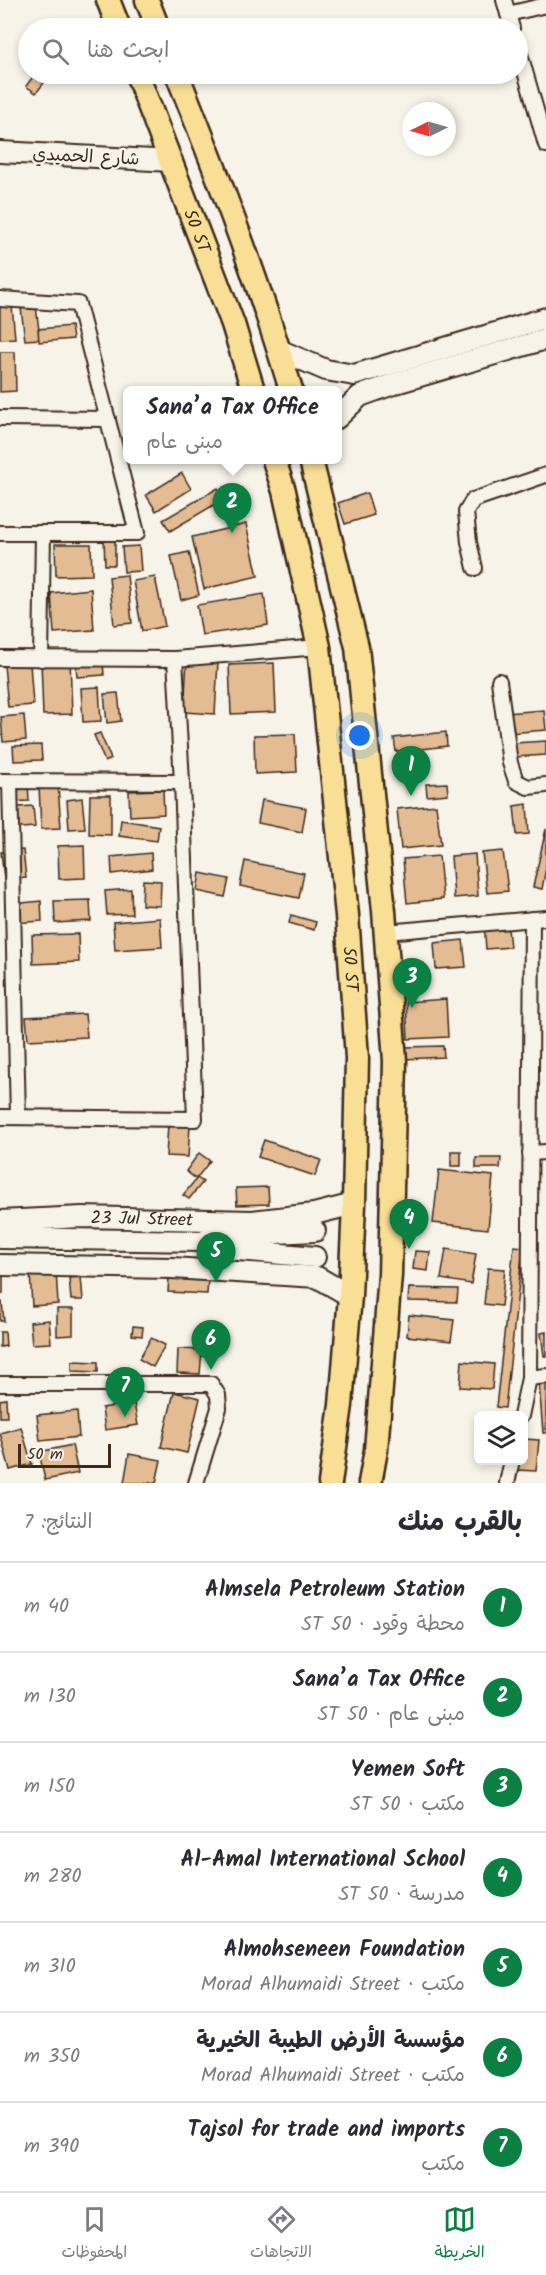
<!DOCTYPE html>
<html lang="ar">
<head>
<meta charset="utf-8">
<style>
  :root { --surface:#fff; --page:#f2f2f3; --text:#2b2b33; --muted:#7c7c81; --line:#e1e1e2; --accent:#0b8043 }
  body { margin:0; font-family:Kalam,"Playpen Sans Arabic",sans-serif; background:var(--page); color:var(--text); direction:rtl }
  .controls { position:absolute; right:18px; bottom:18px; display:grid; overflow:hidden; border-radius:9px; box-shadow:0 3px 9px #0003 }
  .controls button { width:54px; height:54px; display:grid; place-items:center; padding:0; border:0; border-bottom:2px solid var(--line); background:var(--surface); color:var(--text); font:30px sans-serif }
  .compass { position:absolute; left:402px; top:102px; width:54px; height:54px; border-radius:50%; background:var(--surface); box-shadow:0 3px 9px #0003; rotate:265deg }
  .scale { position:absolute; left:18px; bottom:15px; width:93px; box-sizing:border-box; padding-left:6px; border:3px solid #3b2a1e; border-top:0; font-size:16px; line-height:21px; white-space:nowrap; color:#3b2a1e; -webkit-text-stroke:4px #f7f3e8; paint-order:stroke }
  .you { position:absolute; left:360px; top:736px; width:21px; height:21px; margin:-15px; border:4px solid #fff; border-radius:50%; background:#1a73e8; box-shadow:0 0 0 9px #1a73e833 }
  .badge { display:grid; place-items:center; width:39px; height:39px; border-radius:50%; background:var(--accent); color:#fff; font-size:20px; font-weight:700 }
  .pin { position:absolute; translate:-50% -50px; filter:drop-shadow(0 2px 3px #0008) }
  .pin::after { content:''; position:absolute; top:32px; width:21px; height:18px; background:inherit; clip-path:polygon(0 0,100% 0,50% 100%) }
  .popup { position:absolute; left:123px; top:386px; width:219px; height:78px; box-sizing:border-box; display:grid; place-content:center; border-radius:9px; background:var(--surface); filter:drop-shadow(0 2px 4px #0005); font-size:20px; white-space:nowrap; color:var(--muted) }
  .popup b { font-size:22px; color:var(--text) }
  .popup::after { content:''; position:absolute; left:50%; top:100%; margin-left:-12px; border:12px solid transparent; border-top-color:var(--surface) }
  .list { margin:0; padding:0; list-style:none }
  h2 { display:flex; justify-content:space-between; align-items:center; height:78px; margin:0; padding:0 24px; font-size:26px }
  h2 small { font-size:20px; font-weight:400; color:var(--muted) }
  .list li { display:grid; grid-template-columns:39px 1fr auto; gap:18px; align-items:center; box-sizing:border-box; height:90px; padding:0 24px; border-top:2px solid var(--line) }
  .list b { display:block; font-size:22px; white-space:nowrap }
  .list p { margin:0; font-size:20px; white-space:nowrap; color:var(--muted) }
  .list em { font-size:20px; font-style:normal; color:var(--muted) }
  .icon { flex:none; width:33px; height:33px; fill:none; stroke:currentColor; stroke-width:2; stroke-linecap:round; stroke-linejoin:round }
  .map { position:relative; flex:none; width:546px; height:1483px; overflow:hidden; direction:ltr }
  .search { position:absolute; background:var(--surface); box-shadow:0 3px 9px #0003; left:18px; right:18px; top:18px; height:66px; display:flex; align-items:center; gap:15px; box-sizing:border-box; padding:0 21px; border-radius:33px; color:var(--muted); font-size:22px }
  .sheet { height:708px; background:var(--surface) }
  nav { display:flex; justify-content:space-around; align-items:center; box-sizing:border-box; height:84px; border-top:2px solid var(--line); background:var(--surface); font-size:16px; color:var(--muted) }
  nav a { display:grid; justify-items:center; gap:3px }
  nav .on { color:var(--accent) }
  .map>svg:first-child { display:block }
</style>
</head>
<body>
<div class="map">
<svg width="546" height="1483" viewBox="0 0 546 1483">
  <rect width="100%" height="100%" fill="#f7f3e8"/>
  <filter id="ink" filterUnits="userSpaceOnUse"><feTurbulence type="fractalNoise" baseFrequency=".0167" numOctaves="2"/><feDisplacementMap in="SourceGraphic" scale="12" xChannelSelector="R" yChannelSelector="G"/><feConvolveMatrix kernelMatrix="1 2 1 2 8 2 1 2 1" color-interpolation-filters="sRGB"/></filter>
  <g filter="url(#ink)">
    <g fill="#e3bc94" stroke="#3b2a1e" stroke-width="1.5">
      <path d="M35,74H51L36,93L26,86Z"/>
      <path d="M12,306L15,338L0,339V307Z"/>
      <path d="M36,306L40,339L25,340L21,308Z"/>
      <path d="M71,326L73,339L39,342L38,329Z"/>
      <path d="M0,352H15L16,391L0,392Z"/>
      <path d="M182,473L191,489L156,511L146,495Z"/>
      <path d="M218,488L224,499L170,531L163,520Z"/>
      <path d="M367,493L374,515L345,524L338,503Z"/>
      <path d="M246,524L258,576L204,589L192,537Z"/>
      <path d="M104,538H115V565H105Z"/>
      <path d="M55,544H91L92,575L56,576Z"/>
      <path d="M139,546L141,571L124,572L122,547Z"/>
      <path d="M189,552L199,595L181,600L171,556Z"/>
      <path d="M127,575L132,623L114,625L109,577Z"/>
      <path d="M155,577L165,626L142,631L133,581Z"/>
      <path d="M91,589L94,630L54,633L51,593Z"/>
      <path d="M264,594L268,625L202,635L197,605Z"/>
      <path d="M70,660L72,714L43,715L41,661Z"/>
      <path d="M187,660L218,662L215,714L184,712Z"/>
      <path d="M103,662L104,675L77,677L76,664Z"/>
      <path d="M30,663L33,705L8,707L4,665Z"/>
      <path d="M274,663L276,712L231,714L229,665Z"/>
      <path d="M99,687L101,721L83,722L81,688Z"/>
      <path d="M118,693L121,721L107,723L104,694Z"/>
      <path d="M544,710L546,730L508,733L506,713Z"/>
      <path d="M24,715L26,740L3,742L1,717Z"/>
      <path d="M446,732L447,746L396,752L394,738Z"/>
      <path d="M100,733L111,759L105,762L94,735Z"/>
      <path d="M295,734L297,772L255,774L254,735Z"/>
      <path d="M546,741V755L515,757L514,743Z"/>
      <path d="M41,745L42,760L14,761L13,746Z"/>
      <path d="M28,782L29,801L9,802L7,783Z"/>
      <path d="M447,783L448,794L427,796L426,784Z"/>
      <path d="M58,785L61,828L41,829L39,786Z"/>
      <path d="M163,790L164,814L130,816L129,791Z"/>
      <path d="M90,795H111V835L89,834Z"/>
      <path d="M82,798L85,828L69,829L67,800Z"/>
      <path d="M262,800L306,808L302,832L258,823Z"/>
      <path d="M527,804L529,834L517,835L514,806Z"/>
      <path d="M436,805L441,845L401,849L397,809Z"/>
      <path d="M33,806L35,827L6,829L4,808Z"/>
      <path d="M121,820L159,826L157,841L119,836Z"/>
      <path d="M546,829V868L542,889L533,887Z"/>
      <path d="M84,845L85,878L59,879L58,846Z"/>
      <path d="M23,850L26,878L4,880L1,852Z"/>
      <path d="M503,851L508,891L487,893L482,853Z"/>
      <path d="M151,853L152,869L112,874L111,857Z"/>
      <path d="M475,854L478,896L454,898L451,856Z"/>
      <path d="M439,856L443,899L407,903L403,859Z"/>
      <path d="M245,861L304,873L299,898L240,886Z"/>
      <path d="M200,873L229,879L225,897L197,891Z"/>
      <path d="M143,880L161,881L160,906L142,905Z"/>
      <path d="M131,889L132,914L107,915L105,891Z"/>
      <path d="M90,900L91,921L55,923L54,901Z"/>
      <path d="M41,901L42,921L14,923L12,904Z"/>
      <path d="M291,915L316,922L314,930L289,923Z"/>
      <path d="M160,918L162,947L115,950L113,922Z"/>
      <path d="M507,920L510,947L486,949L484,922Z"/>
      <path d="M78,934L79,962L33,964L32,935Z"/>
      <path d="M463,940L466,967L436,969L434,943Z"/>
      <path d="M446,999L448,1037L408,1039L406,1002Z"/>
      <path d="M85,1014L87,1037L28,1040L26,1017Z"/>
      <path d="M443,1046L444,1057L405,1059L404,1047Z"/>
      <path d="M168,1124L190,1125L188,1157L166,1156Z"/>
      <path d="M264,1140L321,1160L315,1176L258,1157Z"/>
      <rect x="451" y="1151" width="10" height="15"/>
      <path d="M199,1153L210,1161L196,1179L186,1171Z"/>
      <path d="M476,1158H501L500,1168H476Z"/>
      <path d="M439,1170L493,1176L488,1229L433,1223Z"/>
      <path d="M197,1178L203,1182L189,1199L183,1195Z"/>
      <path d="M268,1187L269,1204L237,1205L236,1188Z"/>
      <path d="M514,1246L523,1247L505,1408L496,1407Z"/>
      <path d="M446,1249L476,1254L471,1284L441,1279Z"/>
      <path d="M415,1251L430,1252L428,1271L413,1269Z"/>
      <path d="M488,1268L505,1269L501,1306L484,1304Z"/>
      <path d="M56,1271L58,1304L32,1306L30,1272Z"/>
      <path d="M0,1272H3V1293L0,1294Z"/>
      <path d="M81,1277L83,1300H71L69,1278Z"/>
      <path d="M169,1277L208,1279L207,1294L168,1292Z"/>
      <path d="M409,1288L458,1289L457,1302L408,1301Z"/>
      <path d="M0,1302H2L4,1321H0Z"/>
      <path d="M57,1309H73V1335L57,1336Z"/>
      <path d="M409,1315L454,1320L451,1341L407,1336Z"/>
      <path d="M49,1320L51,1343L32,1344L30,1322Z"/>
      <path d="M133,1326L143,1327L142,1336L132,1335Z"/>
      <path d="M0,1332H5L6,1346L0,1347Z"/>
      <path d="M546,1332V1356H544L541,1333Z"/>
      <path d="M151,1338L165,1345L153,1367L139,1359Z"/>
      <path d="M178,1349L202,1350L200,1374L177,1373Z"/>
      <path d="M72,1361L98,1362V1372L72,1371Z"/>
      <path d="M462,1361L494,1364L492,1389L460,1387Z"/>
      <path d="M539,1383H546V1433H543Z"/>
      <path d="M174,1392L200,1398L187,1453L161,1447Z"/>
      <path d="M6,1399L7,1417H0V1400Z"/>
      <path d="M134,1403L138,1425L105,1430L102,1408Z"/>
      <path d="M77,1411L79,1437L40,1441L37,1415Z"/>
      <path d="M21,1427L32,1464L10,1470L0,1433Z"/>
      <path d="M524,1439L539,1440L536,1471L517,1470L518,1460H524Z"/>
      <path d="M72,1445L78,1473L45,1480L39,1452Z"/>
      <path d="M129,1454L161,1460L156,1483H124Z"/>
    </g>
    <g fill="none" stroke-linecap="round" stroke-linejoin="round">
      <defs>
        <g id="street">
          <path d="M504,0L512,28"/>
          <path d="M508,14L546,5"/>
          <path d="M518,47L546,145"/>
          <path d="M0,299L78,304L137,533H0"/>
          <path d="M0,418L108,419"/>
          <path d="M475,568L469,542L466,512L473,500L546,475"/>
          <path d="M0,658L175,659L319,647"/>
          <path d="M41,659L43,533"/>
          <path d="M499,681L510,763L516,781L528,787L546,785"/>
          <path d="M0,781L182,782"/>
          <path d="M10,782L18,1117"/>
          <path d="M386,932L546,918"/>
          <path d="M0,1117L195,1119L182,782L175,659"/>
          <path d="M530,1153L546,1152"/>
          <path d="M529,1378L546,1376"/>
          <path d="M0,1384H211L218,1395L219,1408L196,1483"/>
          <path d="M521,1416L529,1378L532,919"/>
          <path d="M507,1483L512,1460"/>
        </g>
        <g id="secondary">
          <path d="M0,152L172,161"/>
          <path d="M279,350L326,370L354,375L546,318"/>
          <path d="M337,418L360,396L396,383L546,339"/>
          <path id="s1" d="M0,1221L82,1217L252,1221L314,1214L354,1204"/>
          <path d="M0,1238L202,1241L214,1236L315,1231"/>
          <path d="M202,1241L216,1248L315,1257"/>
          <path d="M0,1265L172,1268L317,1277L350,1296"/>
        </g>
        <g id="primary">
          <path d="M108,0L119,28"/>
          <path d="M147,0L158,28"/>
          <path id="s2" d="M137,74L233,324L253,390"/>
          <path d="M177,74C219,177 259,283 291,390"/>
          <path id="s3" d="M274,460L284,491L319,647L347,915L357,1058L354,1204L350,1296L341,1405L330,1483"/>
          <path d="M311,460L357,647L384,911L395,1061L390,1275L376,1450L370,1483"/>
        </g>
      </defs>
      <use href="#street" stroke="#3b2a1e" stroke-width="18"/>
      <use href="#secondary" stroke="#3b2a1e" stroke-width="24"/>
      <use href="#primary" stroke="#3b2a1e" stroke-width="27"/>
      <use href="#street" stroke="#f7f3e8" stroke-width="14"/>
      <use href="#secondary" stroke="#f7f3e8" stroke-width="20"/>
      <use href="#primary" stroke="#f9df96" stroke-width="22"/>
    </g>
  </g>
  <g text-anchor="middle" stroke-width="4.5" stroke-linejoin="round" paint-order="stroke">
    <g font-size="18" fill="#3b2a1e" stroke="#f7f3e8">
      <text transform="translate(86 156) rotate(3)" y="6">شارع الحميدي</text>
      <text dy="6" stroke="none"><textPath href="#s2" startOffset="168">50 ST</textPath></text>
      <text dy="6" stroke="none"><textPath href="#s3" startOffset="516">50 ST</textPath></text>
      <text dy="6" stroke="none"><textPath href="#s1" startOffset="142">23 Jul Street</textPath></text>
    </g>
  </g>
</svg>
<div class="controls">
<button><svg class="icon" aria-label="layers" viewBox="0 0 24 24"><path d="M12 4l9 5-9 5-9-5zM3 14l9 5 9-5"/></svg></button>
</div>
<svg class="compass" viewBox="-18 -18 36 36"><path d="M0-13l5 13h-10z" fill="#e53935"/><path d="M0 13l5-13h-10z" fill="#7c7c81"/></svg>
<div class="scale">50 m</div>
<div class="you"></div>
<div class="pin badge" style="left:411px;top:796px">1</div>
<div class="pin badge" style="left:232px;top:533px">2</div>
<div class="popup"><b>Sana’a Tax Office</b>مبنى عام</div>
<div class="pin badge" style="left:412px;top:1008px">3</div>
<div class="pin badge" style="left:409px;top:1249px">4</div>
<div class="pin badge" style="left:216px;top:1282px">5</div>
<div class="pin badge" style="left:211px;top:1370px">6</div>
<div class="pin badge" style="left:125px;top:1417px">7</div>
<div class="search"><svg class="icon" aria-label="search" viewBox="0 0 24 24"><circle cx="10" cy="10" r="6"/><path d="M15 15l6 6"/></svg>ابحث هنا</div>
</div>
<section class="sheet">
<h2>بالقرب منك<small>النتائج: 7</small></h2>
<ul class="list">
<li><span class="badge">1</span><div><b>Almsela Petroleum Station</b><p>محطة وقود · 50 ST</p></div><em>40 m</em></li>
<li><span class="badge">2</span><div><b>Sana’a Tax Office</b><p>مبنى عام · 50 ST</p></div><em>130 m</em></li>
<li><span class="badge">3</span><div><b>Yemen Soft</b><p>مكتب · 50 ST</p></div><em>150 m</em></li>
<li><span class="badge">4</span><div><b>Al-Amal International School</b><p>مدرسة · 50 ST</p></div><em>280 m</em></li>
<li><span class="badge">5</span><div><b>Almohseneen Foundation</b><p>مكتب · Morad Alhumaidi Street</p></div><em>310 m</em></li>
<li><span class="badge">6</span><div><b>مؤسسة الأرض الطيبة الخيرية</b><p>مكتب · Morad Alhumaidi Street</p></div><em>350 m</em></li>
<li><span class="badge">7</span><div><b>Tajsol for trade and imports</b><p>مكتب</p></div><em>390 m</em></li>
</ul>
</section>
<nav>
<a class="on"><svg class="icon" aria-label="map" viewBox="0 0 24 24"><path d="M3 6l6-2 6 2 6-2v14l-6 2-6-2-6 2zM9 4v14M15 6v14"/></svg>الخريطة</a>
<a><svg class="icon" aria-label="directions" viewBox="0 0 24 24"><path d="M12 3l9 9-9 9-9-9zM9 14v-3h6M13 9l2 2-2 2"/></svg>الاتجاهات</a>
<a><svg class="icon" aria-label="saved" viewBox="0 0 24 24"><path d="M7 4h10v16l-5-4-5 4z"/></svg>المحفوظات</a>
</nav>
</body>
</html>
